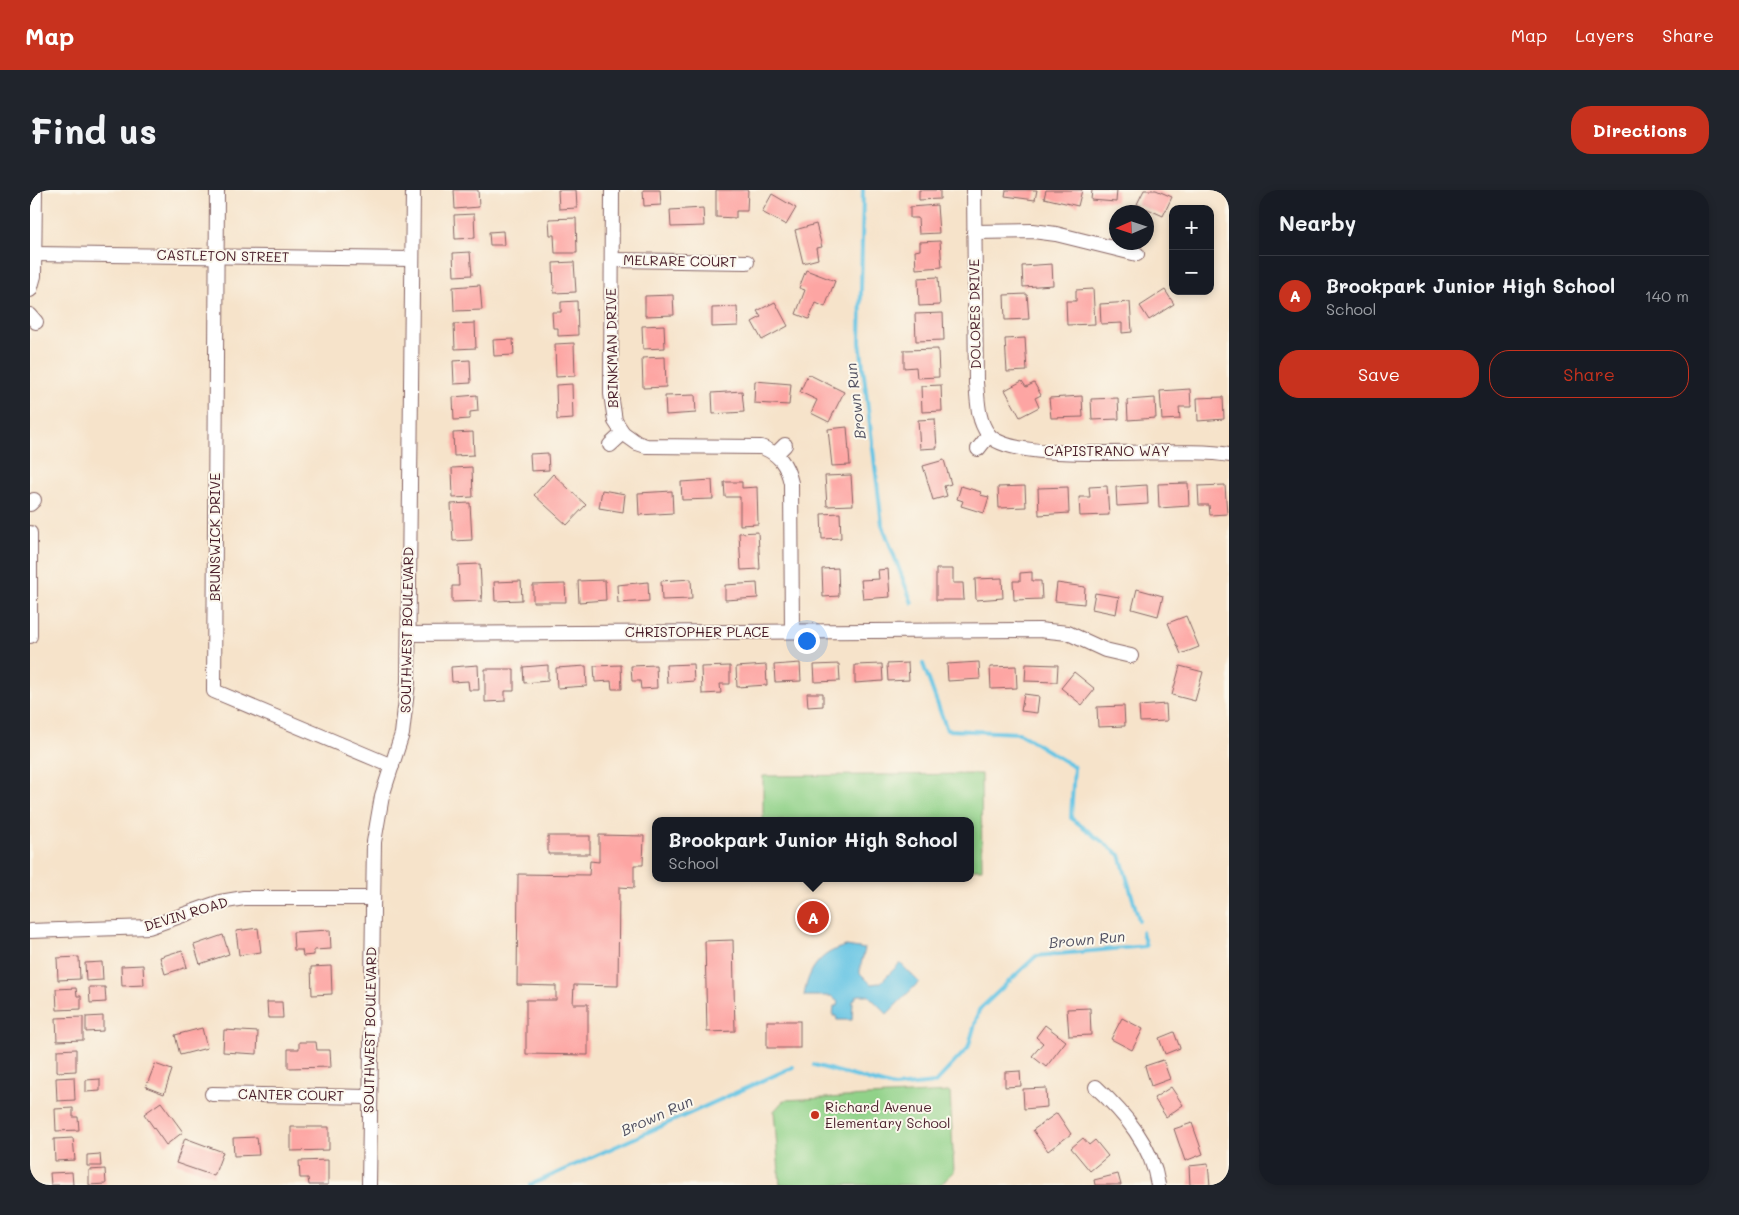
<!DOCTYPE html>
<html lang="en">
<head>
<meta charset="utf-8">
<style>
  :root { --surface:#171b24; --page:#20242c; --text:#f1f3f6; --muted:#9ea1a6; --line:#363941; --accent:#c8321e }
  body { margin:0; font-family:Mali,sans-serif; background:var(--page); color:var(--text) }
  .controls { position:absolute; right:15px; top:15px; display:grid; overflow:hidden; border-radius:10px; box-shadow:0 2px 8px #0003 }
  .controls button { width:45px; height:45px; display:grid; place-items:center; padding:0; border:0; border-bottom:1px solid var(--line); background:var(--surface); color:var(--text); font:25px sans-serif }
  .compass { position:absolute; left:1079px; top:15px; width:45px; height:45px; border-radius:50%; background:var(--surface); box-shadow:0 2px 8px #0003; rotate:267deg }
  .you { position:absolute; left:776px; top:450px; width:18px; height:18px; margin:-12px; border:4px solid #fff; border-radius:50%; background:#1a73e8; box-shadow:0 0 0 8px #1a73e833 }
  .badge { display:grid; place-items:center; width:32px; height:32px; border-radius:50%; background:var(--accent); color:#fff; font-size:16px; font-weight:700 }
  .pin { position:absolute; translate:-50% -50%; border:2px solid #fff; box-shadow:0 1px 5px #0006 }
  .popup { position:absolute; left:622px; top:627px; width:322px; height:65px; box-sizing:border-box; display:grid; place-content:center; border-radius:10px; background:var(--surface); filter:drop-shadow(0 1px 4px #0005); font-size:16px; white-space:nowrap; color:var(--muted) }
  .popup b { font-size:19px; color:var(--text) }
  .popup::after { content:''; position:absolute; left:50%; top:100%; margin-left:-10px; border:10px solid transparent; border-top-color:var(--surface) }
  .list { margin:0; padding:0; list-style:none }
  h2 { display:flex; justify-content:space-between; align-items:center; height:65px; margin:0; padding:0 20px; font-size:21px }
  h2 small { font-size:16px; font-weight:400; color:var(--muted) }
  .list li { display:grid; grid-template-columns:32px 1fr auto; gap:15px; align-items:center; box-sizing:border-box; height:80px; padding:0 20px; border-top:1px solid var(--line) }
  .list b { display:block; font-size:19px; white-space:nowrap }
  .list p { margin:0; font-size:16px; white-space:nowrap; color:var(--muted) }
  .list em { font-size:16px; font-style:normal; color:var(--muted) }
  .actions { display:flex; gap:10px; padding:15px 20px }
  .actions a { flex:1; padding:11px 0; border:1px solid var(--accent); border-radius:20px; text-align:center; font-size:18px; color:var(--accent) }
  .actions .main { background:var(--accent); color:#fff }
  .map { position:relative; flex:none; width:1199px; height:995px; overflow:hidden; border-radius:20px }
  header { display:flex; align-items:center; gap:30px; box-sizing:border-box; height:70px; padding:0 25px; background:var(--accent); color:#fff }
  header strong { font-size:24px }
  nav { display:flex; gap:28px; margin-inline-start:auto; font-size:18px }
  .intro { display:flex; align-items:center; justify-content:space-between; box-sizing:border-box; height:120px; padding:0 30px }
  h1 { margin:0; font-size:35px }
  .button { padding:12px 22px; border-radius:20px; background:var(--accent); color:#fff; font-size:18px; font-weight:700 }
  main { display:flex; gap:30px; padding:0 30px }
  aside { flex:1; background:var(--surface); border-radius:20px; box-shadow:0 2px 8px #0003 }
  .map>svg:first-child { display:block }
</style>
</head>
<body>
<header>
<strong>Map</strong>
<nav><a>Map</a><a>Layers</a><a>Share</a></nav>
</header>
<div class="intro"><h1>Find us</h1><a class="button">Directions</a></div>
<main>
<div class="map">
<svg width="1199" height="995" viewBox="0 0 1199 995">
  <rect width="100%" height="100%" fill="#fbf7ec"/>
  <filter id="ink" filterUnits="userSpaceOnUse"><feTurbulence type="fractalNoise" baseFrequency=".02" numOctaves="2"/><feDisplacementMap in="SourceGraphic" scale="10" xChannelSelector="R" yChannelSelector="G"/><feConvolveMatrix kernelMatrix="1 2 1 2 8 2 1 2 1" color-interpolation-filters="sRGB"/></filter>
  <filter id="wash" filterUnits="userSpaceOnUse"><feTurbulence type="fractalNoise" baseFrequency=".0096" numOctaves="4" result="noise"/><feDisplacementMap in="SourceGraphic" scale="20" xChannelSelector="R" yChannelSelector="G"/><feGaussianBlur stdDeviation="1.12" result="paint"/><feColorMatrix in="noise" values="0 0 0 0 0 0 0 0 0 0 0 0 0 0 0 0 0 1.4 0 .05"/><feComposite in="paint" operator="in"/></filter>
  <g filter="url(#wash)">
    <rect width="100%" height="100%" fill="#f6e3ca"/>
    <g fill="#91d289" stroke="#6e785a">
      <path d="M951,584L952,679H941L940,631H733V586Z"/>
      <path d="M920,902L924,982L910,995H750L744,921L754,910Z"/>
    </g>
    <path fill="#66c5e4" stroke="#587288" d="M816,756L835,759L829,782L841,794L850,793L870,773L889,792L857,824L838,805H828L823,811L822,830H807L806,826H803L804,816H808V812L801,806H774C778,780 789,763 816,756Z"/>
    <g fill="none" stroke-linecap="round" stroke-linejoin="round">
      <g stroke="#66c5e4" stroke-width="4">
        <path d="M833,0L830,152L852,334L882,413"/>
        <path d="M893,474L917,540L989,543L1044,577L1041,628L1090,665L1109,730"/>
        <path d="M784,875L864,897L905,893L938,858L949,820L1006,766L1116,756L1112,742"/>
        <path d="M500,995L763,877"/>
      </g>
    </g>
    <g id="blocks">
      <g fill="#fda5a3">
        <path d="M424,0H448L449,17L425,19Z"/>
        <path d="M528,0H546L547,18L529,19Z"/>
        <path d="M613,0H630L631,15L614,16Z"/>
        <path d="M686,0H718L717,21H706V28L686,27Z"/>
        <path d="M889,0H910V9L889,10Z"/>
        <path d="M976,0H1007L1005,10L975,6Z"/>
        <path d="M1016,0H1052L1048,16L1014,8Z"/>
        <path d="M1062,0H1087L1086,12L1061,10Z"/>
        <path d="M1114,0H1126L1142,7L1133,26L1107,14Z"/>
        <path d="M742,4L766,18L756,35L732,22Z"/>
        <path d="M907,15L909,43L889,44L888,28H880V17Z"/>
        <path d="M673,18L674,36L641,37L640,20Z"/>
        <path d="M444,24L445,48L425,49L424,25Z"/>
        <path d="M546,28L547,63H525L524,45H520L519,29Z"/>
        <path d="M786,34L792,57L786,58L788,69L773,73L765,40Z"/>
        <path d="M473,41L474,55H460L459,42Z"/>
        <path d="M910,51L912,77L886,79L885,61L890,60V52Z"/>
        <path d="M440,62L442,85L424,86L423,63Z"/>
        <path d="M544,72L546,102L524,103L523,73Z"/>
        <path d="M1022,74L1023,95L993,97L992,76Z"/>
        <path d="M776,80L805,91L795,117L786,113L779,129L766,124L775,100L769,98Z"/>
        <path d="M908,87L910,115L889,116L888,88Z"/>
        <path d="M450,95L452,120L424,121L423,97Z"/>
        <path d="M1063,99L1065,134L1037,135L1036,111H1046V100Z"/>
        <path d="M1135,100L1144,114L1119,130L1110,116Z"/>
        <path d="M997,104L999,129L975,130L974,105Z"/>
        <path d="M643,105L644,125L615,126V106Z"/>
        <path d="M547,111L548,145L528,146V138H523L522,122H531V112Z"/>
        <path d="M745,112L758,136L732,150L722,132L731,127L727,121Z"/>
        <path d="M1100,112L1102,142L1092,143V133L1071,134L1070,114Z"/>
        <path d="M707,117L708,136L682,137V118Z"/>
        <path d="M913,123L914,150L886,151L885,124Z"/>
        <path d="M445,133L446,158L425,159L424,134Z"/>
        <path d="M634,135L635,158L613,159L612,136Z"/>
        <path d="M995,148L997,181L977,182L975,149Z"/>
        <path d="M483,149L484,165L464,166L463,150Z"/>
        <path d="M544,153L545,186L526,187L525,154Z"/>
        <path d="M908,159L909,187L887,188L886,177L874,178V160Z"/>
        <path d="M635,167L636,197L613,198L612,168Z"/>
        <path d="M440,170L441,193L424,194L423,171Z"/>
        <path d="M778,184L814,202L799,232L781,223L787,210L770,202Z"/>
        <path d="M725,191L761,194L759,215L724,213Z"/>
        <path d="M992,191L996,197L1004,193L1011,205L1005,208L1009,217L990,227L975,200Z"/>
        <path d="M542,194L543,229L527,230L526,195Z"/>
        <path d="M911,195L912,221L892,222L891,196Z"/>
        <path d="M1160,199L1161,217H1149L1150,229L1132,230L1130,201Z"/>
        <path d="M712,201L714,222L683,224L682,203Z"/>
        <path d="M447,205L448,221L440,222V229L424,230L423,207Z"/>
        <path d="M665,205L666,223L636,225L635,206Z"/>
        <path d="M1052,206L1053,227L1021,228L1019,208Z"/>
        <path d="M1193,207L1194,229L1168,231L1167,208Z"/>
        <path d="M1088,208L1089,229L1062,230L1061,209Z"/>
        <path d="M1125,208L1126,228L1098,230L1097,210Z"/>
        <path d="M905,229L907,258L890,259L888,230Z"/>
        <path d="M817,237L820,275L802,276L798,239Z"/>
        <path d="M443,242L444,265L424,266L423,243Z"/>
        <path d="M518,263L519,280L501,281L500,264Z"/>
        <path d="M914,270L921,294L914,296L917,306L903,310L893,276Z"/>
        <path d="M442,277L443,307L423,308L422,278Z"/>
        <path d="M523,284L556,315L537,335L504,305Z"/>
        <path d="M821,285L823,315L797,316L795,286Z"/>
        <path d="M682,290L683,309L652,310L651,292Z"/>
        <path d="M694,292H712V298L727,297L728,334L710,335V307H695Z"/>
        <path d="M1158,293L1159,316L1129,318L1128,294Z"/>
        <path d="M1117,295L1118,314L1087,316L1086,297Z"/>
        <path d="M1195,295L1197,324L1180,325L1179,315H1169L1168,296Z"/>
        <path d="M931,296L951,302L950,305L959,307L954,323L931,316L933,311L927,309Z"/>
        <path d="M995,296L996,317L969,318L968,297Z"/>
        <path d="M1077,296L1079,325L1050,326L1049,307H1060L1059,297Z"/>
        <path d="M1038,297L1039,323L1009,325L1008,298Z"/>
        <path d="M572,300L595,304L593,322L569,318Z"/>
        <path d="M642,301L643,323L609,325L608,303Z"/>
        <path d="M440,313L442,350L423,351L421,314Z"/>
        <path d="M810,323L811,348L792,349L791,324Z"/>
        <path d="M728,342L730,379L711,380L709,343Z"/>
        <path d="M450,374L452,411L422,412V396H429L428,375Z"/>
        <path d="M808,378L809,406L793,407L792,379Z"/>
        <path d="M858,379L860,407L833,409L831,390L849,389L848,380Z"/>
        <path d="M906,379H923V393H933L934,410H906Z"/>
        <path d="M1002,382V391H1011L1012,409L984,410L983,391H990V383Z"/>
        <path d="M972,388L973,408L946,410L945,389Z"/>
        <path d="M661,389L662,409L632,410L631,391Z"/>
        <path d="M575,390L576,410L549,412L548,391Z"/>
        <path d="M491,391L492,410L465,411L464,392Z"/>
        <path d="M618,392L619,411L588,413L587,395Z"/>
        <path d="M727,393L728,408L695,410V395Z"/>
        <path d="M1027,393L1055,397L1054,414L1025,411Z"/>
        <path d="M535,394L536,412H503V395Z"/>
        <path d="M1107,399L1133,406L1128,426L1102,419Z"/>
        <path d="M1065,403L1089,407L1086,424L1062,419Z"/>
        <path d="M1156,426L1169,457L1151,464L1138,433Z"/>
        <path d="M949,472L950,489L918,491L917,474Z"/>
        <path d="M770,473L771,491L745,492L744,475Z"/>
        <path d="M878,473L879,490L858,491L857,474Z"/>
        <path d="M663,474L664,491L637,493L636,475Z"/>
        <path d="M809,474L810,491L785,492L784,475Z"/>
        <path d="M852,474L853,491L825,493V475Z"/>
        <path d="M996,474L1028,475L1027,492L995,491Z"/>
        <path d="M448,475L449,500H439L438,491L422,492L421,477Z"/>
        <path d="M518,475V491L494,493L493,477Z"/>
        <path d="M591,475L592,499H582L581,491L565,492L564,476Z"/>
        <path d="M626,475L627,498L611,499L610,491H602L601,476Z"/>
        <path d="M736,475L737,495L707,497L706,477Z"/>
        <path d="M556,476L557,496L527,498L526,478Z"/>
        <path d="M700,476V494H690L691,503L672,504L671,477Z"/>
        <path d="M986,476L987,498L961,499L960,477Z"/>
        <path d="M1150,476L1173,482L1165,511L1142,505Z"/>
        <path d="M455,479H484V501H475V511L455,512Z"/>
        <path d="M1044,482L1065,499L1052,515L1031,498Z"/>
        <path d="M777,503H793V516L778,517Z"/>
        <path d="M994,504L1009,506L1007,523L991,521Z"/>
        <path d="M1136,514L1137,531L1110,532L1109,516Z"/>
        <path d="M1094,516L1095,536L1068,537L1067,517Z"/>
        <path d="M569,645L614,646L613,675H604V698L589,697L588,796L544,795L543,814H558V865L496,864V810H526V796L487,795L488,684L559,685L560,671L569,672Z"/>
        <rect x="518" y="646" width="42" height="18"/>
        <path d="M228,738L231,762L209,765L206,741Z"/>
        <path d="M300,740L301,759L284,760V765L273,766L272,760H264L263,742Z"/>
        <path d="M193,745L199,764L170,774L164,755Z"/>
        <path d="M703,750L705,841L677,842L675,751Z"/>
        <path d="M152,760L157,777L135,784L130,767Z"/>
        <path d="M49,767L50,789L28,790L27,768Z"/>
        <path d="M72,772L73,790L56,791L55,773Z"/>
        <path d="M113,775L114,795L92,796L91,776Z"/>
        <path d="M301,776L302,804L282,805L281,777Z"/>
        <path d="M59,797H75L76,812L60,813Z"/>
        <path d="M46,798L47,806H51V819L27,820L26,799Z"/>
        <path d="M237,812H252L253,828H238Z"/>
        <path d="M1060,818L1061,845L1039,846L1037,819Z"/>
        <path d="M73,826V841L56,842V827Z"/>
        <path d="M53,827V850L27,851L26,828Z"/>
        <path d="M1092,828L1113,839L1102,860L1081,849Z"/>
        <rect x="737" y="831" width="33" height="27"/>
        <path d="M1015,835L1036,851L1016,877L1002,866L1013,853L1006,847Z"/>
        <path d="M172,838L177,858L150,865L145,845Z"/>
        <path d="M194,840L228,842L227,864L193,862Z"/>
        <path d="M1144,842L1150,858L1135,864L1129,848Z"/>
        <path d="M269,852H286L287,860H300L301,877L258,878V859H269Z"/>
        <path d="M46,859V881L27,882V860Z"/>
        <path d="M1133,870L1140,889L1121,896L1115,876Z"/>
        <path d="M125,874L142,880L134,904L116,897Z"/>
        <path d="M990,881L991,896L975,897V882Z"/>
        <path d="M44,887L45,910L27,911L26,888Z"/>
        <path d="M70,889V901L56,902V890Z"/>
        <path d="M1141,897L1153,915L1136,927L1124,908Z"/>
        <path d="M1016,898L1017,917L994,919L993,899Z"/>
        <path d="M131,912L153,942L136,955L114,924Z"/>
        <path d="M43,918V927H48L49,940L26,941L25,919Z"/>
        <path d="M1027,923L1041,944L1018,961L1003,940Z"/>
        <path d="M1162,933L1173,964L1155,971L1144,939Z"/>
        <path d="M261,937H299V960L261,961Z"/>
        <path d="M227,947L229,965L204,966L203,948Z"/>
        <path d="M43,948L45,970L25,971L24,949Z"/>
        <path d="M155,948L193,962L184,986L146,973Z"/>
        <path d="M1053,948L1059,955L1065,950L1078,966L1060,981L1041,958Z"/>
        <path d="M70,964L71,976H57V965Z"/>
        <path d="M298,970V995H279L278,988H270L269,971Z"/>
        <path d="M1178,974L1180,995H1160L1159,976Z"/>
        <path d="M75,979L76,994L59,995V980Z"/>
        <path d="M42,982L43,995H21L20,983Z"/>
        <path d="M1088,984L1091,995H1065L1064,990Z"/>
      </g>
    </g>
  </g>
  <g filter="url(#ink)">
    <use href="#blocks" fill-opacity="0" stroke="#866463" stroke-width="1"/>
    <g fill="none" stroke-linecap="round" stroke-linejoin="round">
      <defs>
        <g id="minor">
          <path d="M187,0L184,501L362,576"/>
          <path d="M582,0L581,204L585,231L593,243L607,253L616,256L731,257C749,263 757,275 761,293L762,441"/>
          <path d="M944,0L946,193C948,210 947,229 958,244C984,277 1151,255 1199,265"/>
          <path d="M944,42L1003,41L1026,44L1107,64"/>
          <path d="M4,64L382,69"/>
          <path d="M582,70L717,72"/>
          <path d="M0,100L4,86L5,0"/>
          <path d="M0,125L6,132"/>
          <path d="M580,255L593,243"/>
          <path d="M948,259L959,245"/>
          <path d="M746,264L755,255"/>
          <path d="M0,314L4,310"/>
          <path d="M0,343V446"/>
          <path d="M379,444L1009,440L1038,443L1075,460L1101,466"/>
          <path d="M0,741L119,737L190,712L214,708H342"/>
          <path d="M1066,897C1095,924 1122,955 1128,995"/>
          <path d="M182,904L339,907"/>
          <path d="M339,995L344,652L352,606L372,544L378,492L383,0"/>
        </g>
      </defs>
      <use href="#minor" stroke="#866463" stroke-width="16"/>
      <use href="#minor" stroke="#fff" stroke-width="14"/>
    </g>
  </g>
  <circle fill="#c8321e" stroke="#fbf7ec" stroke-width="2" cx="785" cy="925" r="5"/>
  <g text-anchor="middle" stroke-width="4" stroke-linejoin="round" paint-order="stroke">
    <g font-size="14" fill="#4a1f2b" stroke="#fbf7ec">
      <text transform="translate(193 66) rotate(1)" y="5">CASTLETON STREET</text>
      <text transform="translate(650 71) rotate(1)" y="5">MELRARE COURT</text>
      <text transform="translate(945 124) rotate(-91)" y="5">DOLORES DRIVE</text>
      <text transform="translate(582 158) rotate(-91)" y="5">BRINKMAN DRIVE</text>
      <text x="1077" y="266">CAPISTRANO WAY</text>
      <text transform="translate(185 347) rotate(-90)" y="5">BRUNSWICK DRIVE</text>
      <text transform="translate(377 440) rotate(-89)" y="5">SOUTHWEST BOULEVARD</text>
      <text x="667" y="447">CHRISTOPHER PLACE</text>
      <text transform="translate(156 724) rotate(-17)" y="5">DEVIN ROAD</text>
      <text transform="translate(340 840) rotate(-89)" y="5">SOUTHWEST BOULEVARD</text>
      <text transform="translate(261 905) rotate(1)" y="5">CANTER COURT</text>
    </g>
    <g font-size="14" fill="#4a1f2b" stroke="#fbf7ec" text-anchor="start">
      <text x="795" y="922">Richard Avenue<tspan x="795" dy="16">Elementary School</tspan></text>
    </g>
    <g font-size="15" font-style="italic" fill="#525162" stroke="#fbf7ec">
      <text transform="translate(826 211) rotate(-97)" y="5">Brown Run</text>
      <text transform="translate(1057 750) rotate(-5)" y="5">Brown Run</text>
      <text transform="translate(627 926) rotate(-24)" y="5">Brown Run</text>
    </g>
  </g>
</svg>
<div class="controls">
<button>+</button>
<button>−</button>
</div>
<svg class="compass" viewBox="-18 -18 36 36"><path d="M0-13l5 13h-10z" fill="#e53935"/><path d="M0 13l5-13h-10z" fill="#9ea1a6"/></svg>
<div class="you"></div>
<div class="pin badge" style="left:783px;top:727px">A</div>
<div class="popup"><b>Brookpark Junior High School</b>School</div>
</div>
<aside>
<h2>Nearby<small></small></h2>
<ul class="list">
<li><span class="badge">A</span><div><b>Brookpark Junior High School</b><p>School</p></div><em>140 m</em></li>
</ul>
<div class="actions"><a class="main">Save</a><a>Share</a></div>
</aside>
</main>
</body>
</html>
